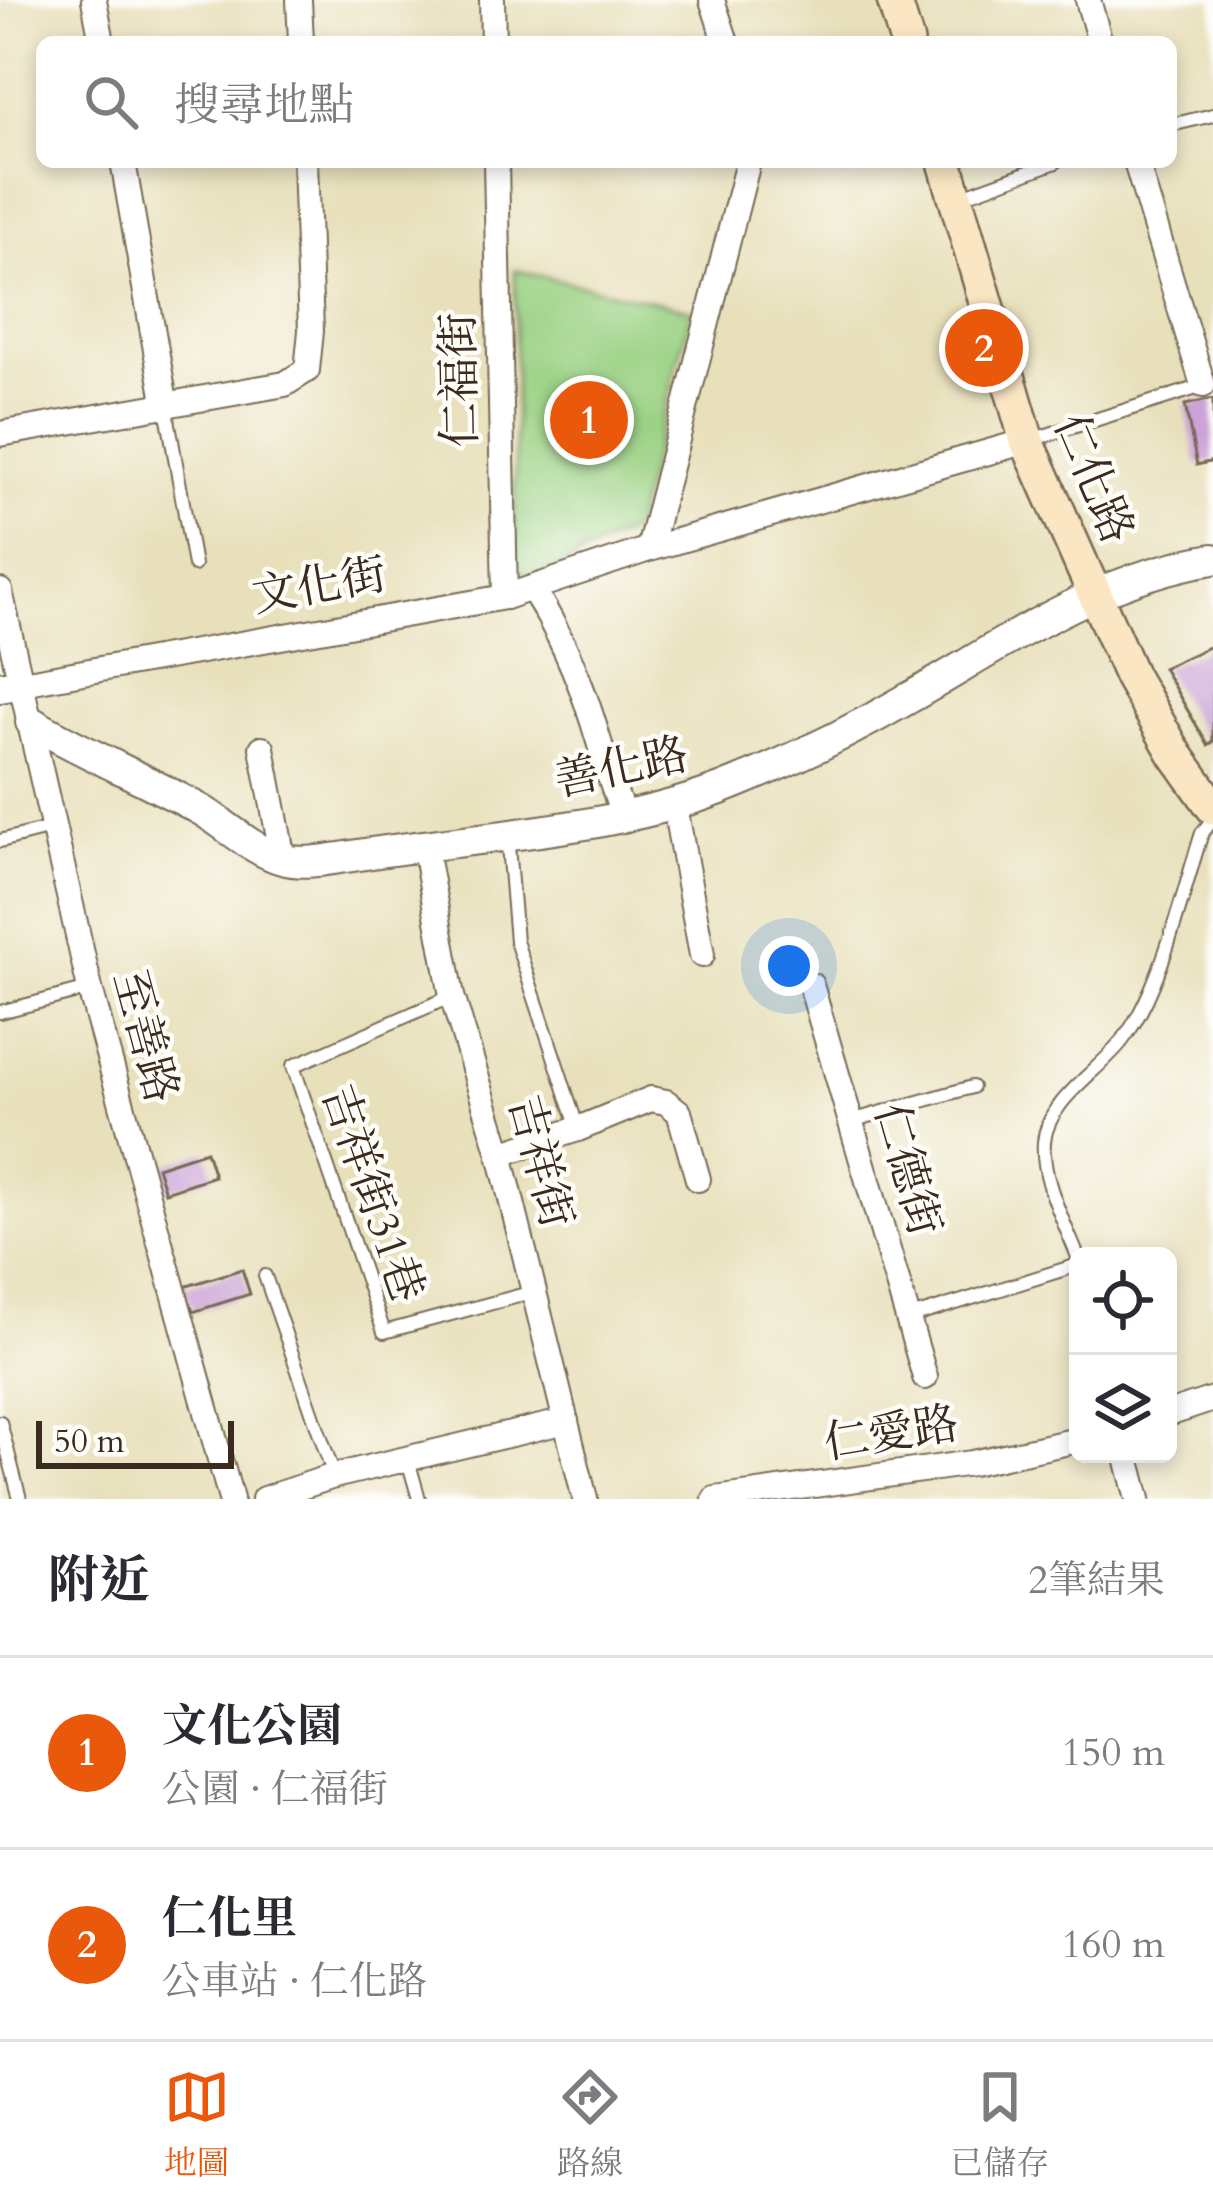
<!DOCTYPE html>
<html lang="zh-TW">
<head>
<meta charset="utf-8">
<style>
  :root { --surface:#fff; --page:#f7f7f7; --text:#2b2b33; --muted:#7c7c81; --line:#e1e1e2; --accent:#ea580c }
  body { margin:0; font-family:Cardo,"Noto Serif TC",serif; background:var(--page); color:var(--text) }
  .controls { position:absolute; right:36px; bottom:36px; display:grid; overflow:hidden; border-radius:18px; box-shadow:0 6px 18px #0003 }
  .controls button { width:108px; height:108px; display:grid; place-items:center; padding:0; border:0; border-bottom:3px solid var(--line); background:var(--surface); color:var(--text); font:60px sans-serif }
  .scale { position:absolute; left:36px; bottom:30px; width:198px; box-sizing:border-box; padding-left:12px; border:6px solid #3b2a1e; border-top:0; font-size:33px; line-height:42px; white-space:nowrap; color:#3b2a1e; -webkit-text-stroke:9px #fdfcf7; paint-order:stroke }
  .you { position:absolute; left:789px; top:966px; width:42px; height:42px; margin:-30px; border:9px solid #fff; border-radius:50%; background:#1a73e8; box-shadow:0 0 0 18px #1a73e833 }
  .badge { display:grid; place-items:center; width:78px; height:78px; border-radius:50%; background:var(--accent); color:#fff; font-size:39px; font-weight:700 }
  .pin { position:absolute; translate:-50% -50%; border:6px solid #fff; box-shadow:0 3px 12px #0006 }
  .list { margin:0; padding:0; list-style:none }
  h2 { display:flex; justify-content:space-between; align-items:center; height:156px; margin:0; padding:0 48px; font-size:51px }
  h2 small { font-size:39px; font-weight:400; color:var(--muted) }
  .list li { display:grid; grid-template-columns:78px 1fr auto; gap:36px; align-items:center; box-sizing:border-box; height:192px; padding:0 48px; border-top:3px solid var(--line) }
  .list b { display:block; font-size:45px; white-space:nowrap }
  .list p { margin:0; font-size:39px; white-space:nowrap; color:var(--muted) }
  .list em { font-size:39px; font-style:normal; color:var(--muted) }
  .icon { flex:none; width:66px; height:66px; fill:none; stroke:currentColor; stroke-width:2; stroke-linecap:round; stroke-linejoin:round }
  .map { position:relative; flex:none; width:1213px; height:1499px; overflow:hidden }
  .search { position:absolute; background:var(--surface); box-shadow:0 6px 18px #0003; left:36px; right:36px; top:36px; height:132px; display:flex; align-items:center; gap:30px; box-sizing:border-box; padding:0 42px; border-radius:18px; color:var(--muted); font-size:45px }
  .sheet { height:540px; background:var(--surface) }
  nav { display:flex; justify-content:space-around; align-items:center; box-sizing:border-box; height:168px; border-top:3px solid var(--line); background:var(--surface); font-size:33px; color:var(--muted) }
  nav a { display:grid; justify-items:center; gap:6px }
  nav .on { color:var(--accent) }
  .map>svg:first-child { display:block }
</style>
</head>
<body>
<div class="map">
<svg width="1213" height="1499" viewBox="0 0 1213 1499">
  <rect width="100%" height="100%" fill="#fdfcf7"/>
  <filter id="ink" filterUnits="userSpaceOnUse"><feTurbulence type="fractalNoise" baseFrequency=".00833" numOctaves="2"/><feDisplacementMap in="SourceGraphic" scale="24" xChannelSelector="R" yChannelSelector="G"/><feConvolveMatrix kernelMatrix="1 2 1 2 8 2 1 2 1" color-interpolation-filters="sRGB"/></filter>
  <filter id="wash" filterUnits="userSpaceOnUse"><feTurbulence type="fractalNoise" baseFrequency=".004" numOctaves="4" result="noise"/><feDisplacementMap in="SourceGraphic" scale="48" xChannelSelector="R" yChannelSelector="G"/><feGaussianBlur stdDeviation="2.7" result="paint"/><feColorMatrix in="noise" values="0 0 0 0 0 0 0 0 0 0 0 0 0 0 0 0 0 1.4 0 .05"/><feComposite in="paint" operator="in"/></filter>
  <g filter="url(#wash)">
    <rect width="100%" height="100%" fill="#e8e0bb"/>
    <path fill="#9ad183" stroke="#6a7e50" stroke-width="3" d="M515,270L692,310L633,530L533,579L515,567Z"/>
    <g id="blocks">
      <g fill="#cba3d8">
        <path d="M1213,399V461L1197,465L1185,405Z"/>
        <path d="M1213,645V742L1208,745L1163,668Z"/>
        <path d="M206,1151L214,1176L165,1192L157,1167Z"/>
        <path d="M242,1269L250,1294L193,1312L184,1287Z"/>
      </g>
    </g>
  </g>
  <g filter="url(#ink)">
    <use href="#blocks" fill-opacity="0" stroke="#786a55" stroke-width="3"/>
    <g fill="none" stroke-linecap="round" stroke-linejoin="round">
      <defs>
        <g id="service">
          <path d="M1171,125L1213,115"/>
          <path d="M957,198L1056,162"/>
          <path d="M166,407L194,565"/>
          <path d="M1031,440L1206,385"/>
          <path d="M507,834L516,941L578,1129"/>
          <path d="M0,841L51,828"/>
          <path d="M452,996L293,1066L384,1332L533,1292"/>
          <path d="M0,1012L89,989"/>
          <path d="M851,1121L972,1087"/>
          <path d="M1078,1257C1065,1223 1041,1180 1044,1142C1047,1101 1099,1071 1122,1041C1161,991 1182,894 1202,833L1213,819"/>
          <path d="M265,1276L334,1475"/>
          <path d="M908,1318L1078,1265"/>
          <path d="M0,1422L20,1499"/>
          <path d="M408,1460L419,1499"/>
        </g>
        <g id="minor">
          <path d="M94,0L102,42"/>
          <path d="M299,0L301,42"/>
          <path d="M492,0L493,42"/>
          <path d="M712,0L726,42"/>
          <path d="M1088,0L1100,42"/>
          <path d="M123,162L166,407"/>
          <path d="M496,162L505,597"/>
          <path d="M1136,162L1203,385"/>
          <path d="M0,434L285,384L307,370L311,331L305,162"/>
          <path d="M649,549L748,162"/>
          <path d="M532,588C557,628 578,674 592,719C603,753 611,786 625,819"/>
          <path d="M0,591L90,989L231,1499"/>
          <path d="M22,683L505,597L649,549L1027,441"/>
          <path d="M262,748L283,859"/>
          <path d="M675,807L702,955"/>
          <path d="M424,844L452,996L500,1154L585,1499"/>
          <path d="M811,985L925,1377"/>
          <path d="M500,1154L578,1129L651,1099L666,1102L679,1112L698,1179"/>
          <path d="M1168,1414L1213,1399"/>
          <path d="M1126,1454L1138,1499"/>
          <path d="M264,1499L334,1476L566,1421"/>
          <path d="M715,1499L972,1463L1078,1440"/>
        </g>
        <g id="tertiary">
          <path d="M0,687L22,683"/>
          <path d="M31,722C87,755 146,779 203,811C229,827 252,850 282,859C302,865 325,860 346,857C476,835 617,833 738,782C797,758 854,730 909,698C1011,640 1094,579 1213,559"/>
        </g>
        <g id="secondary">
          <path d="M894,0L907,42"/>
          <path d="M945,162L1027,441L1131,676L1176,755L1213,807"/>
        </g>
      </defs>
      <use href="#service" stroke="#786a55" stroke-width="16"/>
      <use href="#minor" stroke="#786a55" stroke-width="28"/>
      <use href="#tertiary" stroke="#786a55" stroke-width="34"/>
      <use href="#secondary" stroke="#786a55" stroke-width="38"/>
      <use href="#service" stroke="#fff" stroke-width="12"/>
      <use href="#minor" stroke="#fff" stroke-width="24"/>
      <use href="#tertiary" stroke="#fff" stroke-width="30"/>
      <use href="#secondary" stroke="#fbe6c4" stroke-width="33"/>
    </g>
  </g>
  <g text-anchor="middle" stroke-width="9" stroke-linejoin="round" paint-order="stroke">
    <g font-size="45" fill="#3b2a1e" stroke="#fdfcf7">
      <text transform="translate(458 380) rotate(-91)" y="16">仁福街</text>
      <text transform="translate(1095 478) rotate(67)" y="16">仁化路</text>
      <text transform="translate(319 584) rotate(-10)" y="16">文化街</text>
      <text transform="translate(621 766) rotate(-12)" y="16">善化路</text>
      <text transform="translate(147 1036) rotate(75)" y="16">至善路</text>
      <text transform="translate(542 1161) rotate(75)" y="16">吉祥街</text>
      <text transform="translate(909 1169) rotate(74)" y="16">仁德街</text>
      <text transform="translate(374 1193) rotate(71)" y="16">吉祥街31巷</text>
      <text transform="translate(891 1432) rotate(-9)" y="16">仁愛路</text>
    </g>
  </g>
</svg>
<div class="controls">
<button><svg class="icon" aria-label="locate" viewBox="0 0 24 24"><circle cx="12" cy="12" r="6"/><path d="M12 2v4M12 18v4M2 12h4M18 12h4"/></svg></button>
<button><svg class="icon" aria-label="layers" viewBox="0 0 24 24"><path d="M12 4l9 5-9 5-9-5zM3 14l9 5 9-5"/></svg></button>
</div>
<div class="scale">50 m</div>
<div class="you"></div>
<div class="pin badge" style="left:589px;top:420px">1</div>
<div class="pin badge" style="left:984px;top:348px">2</div>
<div class="search"><svg class="icon" aria-label="search" viewBox="0 0 24 24"><circle cx="10" cy="10" r="6"/><path d="M15 15l6 6"/></svg>搜尋地點</div>
</div>
<section class="sheet">
<h2>附近<small>2筆結果</small></h2>
<ul class="list">
<li><span class="badge">1</span><div><b>文化公園</b><p>公園 · 仁福街</p></div><em>150 m</em></li>
<li><span class="badge">2</span><div><b>仁化里</b><p>公車站 · 仁化路</p></div><em>160 m</em></li>
</ul>
</section>
<nav>
<a class="on"><svg class="icon" aria-label="map" viewBox="0 0 24 24"><path d="M3 6l6-2 6 2 6-2v14l-6 2-6-2-6 2zM9 4v14M15 6v14"/></svg>地圖</a>
<a><svg class="icon" aria-label="directions" viewBox="0 0 24 24"><path d="M12 3l9 9-9 9-9-9zM9 14v-3h6M13 9l2 2-2 2"/></svg>路線</a>
<a><svg class="icon" aria-label="saved" viewBox="0 0 24 24"><path d="M7 4h10v16l-5-4-5 4z"/></svg>已儲存</a>
</nav>
</body>
</html>
